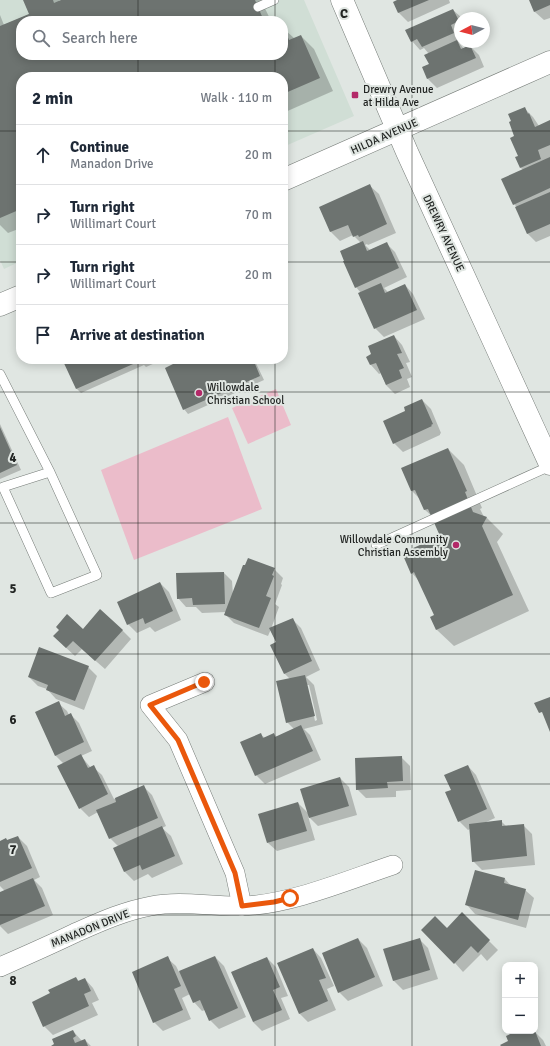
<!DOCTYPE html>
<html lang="en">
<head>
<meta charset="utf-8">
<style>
  :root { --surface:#fff; --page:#f2f2f3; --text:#1f2937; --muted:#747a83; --line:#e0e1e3 }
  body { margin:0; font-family:Signika,sans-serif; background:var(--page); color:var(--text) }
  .controls { position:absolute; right:12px; bottom:12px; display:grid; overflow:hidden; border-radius:8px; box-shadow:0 2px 10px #0003 }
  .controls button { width:36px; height:36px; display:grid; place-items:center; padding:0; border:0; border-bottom:1px solid var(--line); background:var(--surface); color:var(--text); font:20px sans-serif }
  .compass { position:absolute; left:454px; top:12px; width:36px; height:36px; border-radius:50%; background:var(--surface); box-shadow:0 2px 10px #0003; rotate:263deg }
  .stop { position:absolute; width:12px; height:12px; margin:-9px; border:3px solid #ea580c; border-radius:50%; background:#fff }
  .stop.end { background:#ea580c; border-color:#fff; box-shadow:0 1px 4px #0008 }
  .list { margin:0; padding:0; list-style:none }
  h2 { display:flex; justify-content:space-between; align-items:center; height:52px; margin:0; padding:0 16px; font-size:17px }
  h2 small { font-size:13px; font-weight:400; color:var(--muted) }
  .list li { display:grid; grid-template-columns:26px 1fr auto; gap:12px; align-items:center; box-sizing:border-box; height:60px; padding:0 16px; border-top:1px solid var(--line) }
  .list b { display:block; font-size:15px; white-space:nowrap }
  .list p { margin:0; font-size:13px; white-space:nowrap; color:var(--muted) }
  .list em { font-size:13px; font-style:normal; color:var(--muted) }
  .icon { flex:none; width:22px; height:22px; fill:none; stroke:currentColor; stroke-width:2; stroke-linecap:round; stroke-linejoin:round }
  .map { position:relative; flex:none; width:550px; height:1046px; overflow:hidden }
  .search { position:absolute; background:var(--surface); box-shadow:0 2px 10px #0003; left:16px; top:16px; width:272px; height:44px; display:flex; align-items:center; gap:10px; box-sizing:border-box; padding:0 14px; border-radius:16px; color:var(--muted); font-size:15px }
  .panel { position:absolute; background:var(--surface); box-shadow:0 2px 10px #0003; left:16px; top:72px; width:272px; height:292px; border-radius:16px }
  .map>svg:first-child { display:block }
</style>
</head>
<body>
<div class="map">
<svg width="550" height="1046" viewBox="0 0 550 1046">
  <rect width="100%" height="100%" fill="#e0e6e2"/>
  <path fill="#d0ded5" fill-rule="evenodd" d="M0,0H304L354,116L283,147V77H21V261L4,269L0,260ZM21,21H283V55H21Z"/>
  <g fill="#ebbcca">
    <path d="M276,389L291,425L248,444L232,408Z"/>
    <path d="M228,417L262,509L134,560L101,470Z"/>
  </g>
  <g fill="#0003" fill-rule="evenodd">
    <path d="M24,0H59L60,1L63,0H261L271,21H21V55H283V28L295,39L301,36L314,49L333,91L283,113V77H21V228L8,233L0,225V15L4,25L30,14Z"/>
    <path d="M399,0H449L450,3L408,22L399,13L394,2Z"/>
    <path d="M530,0H550V18L544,20L535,12Z"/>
    <path d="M453,10L462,18H460V33L459,34L460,42H461L459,43L464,49L470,46L479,55L484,67L437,88L428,79L423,67L430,64L429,54L424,48L420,50L412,41Z"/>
    <path d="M524,108L533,117L539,126L550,121V236L536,242L527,233L517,207L514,204L523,170L521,168L515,137Z"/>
    <path d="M370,186L379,194L396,233L368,245L367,244L365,245L370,250L386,243L395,252L407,277L384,288L388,292L405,285L413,294L425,319L384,337L375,328L361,293L356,287L361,243L353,235L340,241L331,232L320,208Z"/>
    <path d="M394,336L402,345L410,362L406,363L412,377L407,379L410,387L395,394L386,385L381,373L379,374L371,365L372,354Z"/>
    <path d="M64,359H164L146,367L144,365L81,393L77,389Z"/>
    <path d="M172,359H254L264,380L188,414L184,409L175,365Z"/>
    <path d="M422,400L431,409L441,433L440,434V435L403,452L394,443L407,412Z"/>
    <path d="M0,424L21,470L0,479Z"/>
    <path d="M448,449L464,465L482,508L480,509L484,517L487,518L503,534L497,542L529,611L454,646L437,630L432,618L436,616L419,581L412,573L441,537L433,517L425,510L421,500L412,491L402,469Z"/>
    <path d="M274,569L283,578L281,584L282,585L275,604L279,607L271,629L292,619L301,628L320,670L306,677L314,685L323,724L304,729L310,735L321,760L265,784L256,775L260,734L265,738L274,734L277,737L294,729L287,722L290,679L284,673L277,643L271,629L268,636L234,623L225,614L226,612L202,613L196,607H186L178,598L224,573L232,581L233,595ZM307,685H309L317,720L315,721Z"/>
    <path d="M160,583L169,592L181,620L155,632L150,627L137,633L128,624Z"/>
    <path d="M84,630H122L131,639L105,669L82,649L75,656L63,645Z"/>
    <path d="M88,667L97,676L84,710L56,699L47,689L38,686L29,677Z"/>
    <path d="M58,703L67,711L69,715H71L79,723L92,751L81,756L91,768L93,767L102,775L114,799L143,786L152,795L166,826L162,828L171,836L183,864L152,878L148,874L134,881L125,872L115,849L119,847L110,838L98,812L89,817L80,808L64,764L55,755Z"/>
    <path d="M401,757L410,766L411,790L396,791V797L366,798L357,789Z"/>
    <path d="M468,766L476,775L495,818L484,823L501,821L506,826L523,825L532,834L535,865L482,870L473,861L470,829L468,830L459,821L452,791Z"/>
    <path d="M340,778L349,787L357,815L318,826L308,816L315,840L277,851L268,843L298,803L308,813Z"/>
    <path d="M18,837L27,846L40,877L34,880L42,888L53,915L8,934L0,926V893L5,891L0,886V842L6,839L8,841Z"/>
    <path d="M505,879L511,886L525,890L534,898L526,928L475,914L467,905Z"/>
    <path d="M462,914L498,950L487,961L481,954L463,972L455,963L447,929Z"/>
    <path d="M358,939L367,948L383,986L348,1001L339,992Z"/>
    <path d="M419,939L428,948L438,979L403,990L394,981L385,950Z"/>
    <path d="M313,949L321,958L334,986L327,989L336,1010L308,1022L299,1013Z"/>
    <path d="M215,957L224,966L246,1017L219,1029L210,1020L205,1010L202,1011L194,1002L190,994L182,998L191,1019L163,1031L154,1022L167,958L176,966L179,972Z"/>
    <path d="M267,958L276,967L288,996L281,998L290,1019L262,1031L253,1022Z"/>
    <path d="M76,978L79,981L85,979L93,988L99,1000L92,1003L98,1015L53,1035L44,1026L51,994Z"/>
    <path d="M73,1031L82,1041L85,1040L91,1046H53Z"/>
    <path d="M520,1031H529L530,1032L534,1031L543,1040L546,1046H502L510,1042Z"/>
  </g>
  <g fill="#6d7370">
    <path d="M23,0H53L54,3L61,0H255L264,21H21V55H283V25L289,40L301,35L320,78L283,94V77H21V209L0,218V26L29,14Z"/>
    <path d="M397,0H429L398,13L393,2Z"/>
    <path d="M529,0H550V5L534,12Z"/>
    <path d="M453,9L459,21L451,25L454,33L422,47L417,39L411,42L405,30Z"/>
    <path d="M457,40L461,49L470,45L476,58L427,79L422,67L429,64L424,55Z"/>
    <path d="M525,107L528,114L529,113L535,127L550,120V145L538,150L541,159L520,168L515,157L518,156L510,138L514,136L509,122L511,121L508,114Z"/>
    <path d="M550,157V188L513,205L501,179Z"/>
    <path d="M370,184L387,224L359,237L358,235L353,237L348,225L330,232L319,207Z"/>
    <path d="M550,192V224L527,234L515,207Z"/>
    <path d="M363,241L367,251L387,242L399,268L355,288L343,261H344L340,251Z"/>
    <path d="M381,283L385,293L405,284L417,310L374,329L358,293Z"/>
    <path d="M394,335L402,353L397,354L404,368L399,370L402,378L386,385L376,363L370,365L366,357L371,354L368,346Z"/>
    <path d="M62,359H150L141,363L140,361L76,389Z"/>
    <path d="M171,359H253L260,376L183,410L165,368L173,364Z"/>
    <path d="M422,399L433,424L431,425L432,426L393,444L383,421L405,411L404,407Z"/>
    <path d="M0,427L17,465L0,473Z"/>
    <path d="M448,448L467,491L465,492L473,512L487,517L482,526L513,595L436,630L430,617L434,615L414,572L411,574L402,553L440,536L428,509L424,510L415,490L411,491L401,468Z"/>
    <path d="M248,558L275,568L272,575L274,576L266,596L271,598L259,628L224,615L243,565H245Z"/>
    <path d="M224,572L225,604L193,605L192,598L177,599L176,573Z"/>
    <path d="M160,582L173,611L145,624L143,618L127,625L117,602Z"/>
    <path d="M100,609L123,630L95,661L73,641L66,648L53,636L59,630L56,627L67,614L83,629Z"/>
    <path d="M293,618L312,661L284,674L270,645L276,642L269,628Z"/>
    <path d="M39,647L89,666L75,701L46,690L48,685L28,677Z"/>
    <path d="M305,675L315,716L286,723L276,681Z"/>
    <path d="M550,697V732L542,712L539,713L534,703Z"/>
    <path d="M59,701L65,716L71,713L84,742L55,756L35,712Z"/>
    <path d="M301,725L313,751L255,776L240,742L261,733L263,738L274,733L275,737Z"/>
    <path d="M81,754L88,768L94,765L108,794L79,809L57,766Z"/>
    <path d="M402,756L403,781L387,782L388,788L356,790L355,758Z"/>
    <path d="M468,765L487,809L458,822L445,792L451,790L444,775Z"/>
    <path d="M340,777L349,806L309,818L300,789Z"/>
    <path d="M144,785L158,818L109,839L96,810L116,802L115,798Z"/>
    <path d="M298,802L307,831L267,843L258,814Z"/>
    <path d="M502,820V826L524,824L527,856L472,862L469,824Z"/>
    <path d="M162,826L175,856L142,870L140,865L124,872L113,848Z"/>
    <path d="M18,836L32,868L0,882V841L6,838L7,840Z"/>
    <path d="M475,870L505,878L504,883L526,889L518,920L465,905Z"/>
    <path d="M33,878L45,906L0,925V892Z"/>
    <path d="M462,912L490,940L478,953L471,946L454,964L421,930L435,916L447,928Z"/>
    <path d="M358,938L375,977L338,993L322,953Z"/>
    <path d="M420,938L430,970L393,981L383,949Z"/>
    <path d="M313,948L326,978L319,980L328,1001L299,1014L277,963Z"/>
    <path d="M168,956L181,986L174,989L183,1010L153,1023L132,972Z"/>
    <path d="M215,956L238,1008L209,1021L200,1000L193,1003L179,971Z"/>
    <path d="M267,957L280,987L273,990L282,1010L253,1022L231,972Z"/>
    <path d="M76,977L78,981L85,978L91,991L84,994L89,1006L43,1027L32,1002L50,993L48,990Z"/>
    <path d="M73,1030L76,1036L73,1038L75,1043L85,1039L88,1046H51L54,1044L52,1039Z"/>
    <path d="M517,1031H528V1032L535,1031L541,1046H501L500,1045L508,1041L506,1036Z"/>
  </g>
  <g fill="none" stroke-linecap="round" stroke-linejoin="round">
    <defs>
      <g id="lane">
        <path d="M258,7L274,0"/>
        <path d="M0,374L50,472L97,575L51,593L3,487L50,472"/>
        <path d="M376,545L550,466"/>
      </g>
      <g id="street">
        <path d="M205,682L150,705L178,740L235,873L242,906"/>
        <path d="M0,967C25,956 50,945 75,933C100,922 124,911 151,906C181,900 212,907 242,906C289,905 348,880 393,865"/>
      </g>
      <g id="secondary">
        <path d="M342,0L407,152L550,464"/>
        <path d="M283,180L550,62"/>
        <path d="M0,305L21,296"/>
      </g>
    </defs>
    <use href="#lane" stroke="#767c78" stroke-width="10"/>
    <use href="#street" stroke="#767c78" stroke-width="20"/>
    <use href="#secondary" stroke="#767c78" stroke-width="23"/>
    <use href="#lane" stroke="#fff" stroke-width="9"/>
    <use href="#street" stroke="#fff" stroke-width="19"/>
    <use href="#secondary" stroke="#fff" stroke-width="22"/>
  </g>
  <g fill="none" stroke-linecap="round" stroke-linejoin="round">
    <path stroke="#ea580c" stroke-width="5" d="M204,682L150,705L178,740L235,873L242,906L274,902L290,898"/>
  </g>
  <path fill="none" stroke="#222523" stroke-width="1" stroke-opacity="0.55" d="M138,0V21M275,0V21M412,0V1046M138,55V77M275,55V77M0,131H21M283,131H550M0,262H21M283,262H550M138,359V1046M275,359V1046M0,392H550M0,523H550M0,654H550M0,784H550M0,915H550"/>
  <g fill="#b32968" stroke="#e0e6e2" stroke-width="1.5">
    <rect x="351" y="91" width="8" height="8" rx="2"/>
    <circle cx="199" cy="393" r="4"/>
    <circle cx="456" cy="545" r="4"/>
  </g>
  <g text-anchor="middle" stroke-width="4" stroke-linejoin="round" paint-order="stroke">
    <g font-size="11" fill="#222523" stroke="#e0e6e2" text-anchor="start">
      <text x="363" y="93">Drewry Avenue<tspan x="363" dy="13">at Hilda Ave</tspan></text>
      <text x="207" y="391">Willowdale<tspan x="207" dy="13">Christian School</tspan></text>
      <text x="448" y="543" text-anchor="end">Willowdale Community<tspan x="448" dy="13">Christian Assembly</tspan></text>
    </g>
    <g font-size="11" fill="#222523" stroke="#e0e6e2">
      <text transform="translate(384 136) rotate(-24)" y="4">HILDA AVENUE</text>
      <text transform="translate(444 233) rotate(65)" y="4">DREWRY AVENUE</text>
      <text transform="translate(90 928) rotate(-22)" y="4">MANADON DRIVE</text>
    </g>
  </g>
  <g font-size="13" text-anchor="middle" font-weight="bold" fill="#222523" stroke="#e0e6e2" stroke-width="4" stroke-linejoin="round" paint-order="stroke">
    <text x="344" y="18">C</text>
    <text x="13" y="462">4</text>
    <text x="13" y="593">5</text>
    <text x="13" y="724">6</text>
    <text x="13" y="854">7</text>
    <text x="13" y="985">8</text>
  </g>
</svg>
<div class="controls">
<button>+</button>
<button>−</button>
</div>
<svg class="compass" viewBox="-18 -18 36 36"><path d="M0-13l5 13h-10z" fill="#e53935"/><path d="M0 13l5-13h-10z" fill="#747a83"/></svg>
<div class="stop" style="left:290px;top:898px"></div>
<div class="stop end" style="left:204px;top:682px"></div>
<div class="search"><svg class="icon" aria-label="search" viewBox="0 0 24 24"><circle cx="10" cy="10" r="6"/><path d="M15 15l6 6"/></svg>Search here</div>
<section class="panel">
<h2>2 min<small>Walk · 110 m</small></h2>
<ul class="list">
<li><svg class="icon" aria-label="ahead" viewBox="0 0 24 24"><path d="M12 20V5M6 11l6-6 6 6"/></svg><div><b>Continue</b><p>Manadon Drive</p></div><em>20 m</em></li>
<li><svg class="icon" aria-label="right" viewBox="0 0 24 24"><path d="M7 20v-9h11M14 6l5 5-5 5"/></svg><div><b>Turn right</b><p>Willimart Court</p></div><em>70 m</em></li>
<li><svg class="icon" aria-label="right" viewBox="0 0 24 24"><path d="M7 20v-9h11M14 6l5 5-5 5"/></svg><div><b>Turn right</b><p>Willimart Court</p></div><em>20 m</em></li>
<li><svg class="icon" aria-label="arrive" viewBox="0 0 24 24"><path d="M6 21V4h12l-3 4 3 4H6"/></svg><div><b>Arrive at destination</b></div></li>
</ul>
</section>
</div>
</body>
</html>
